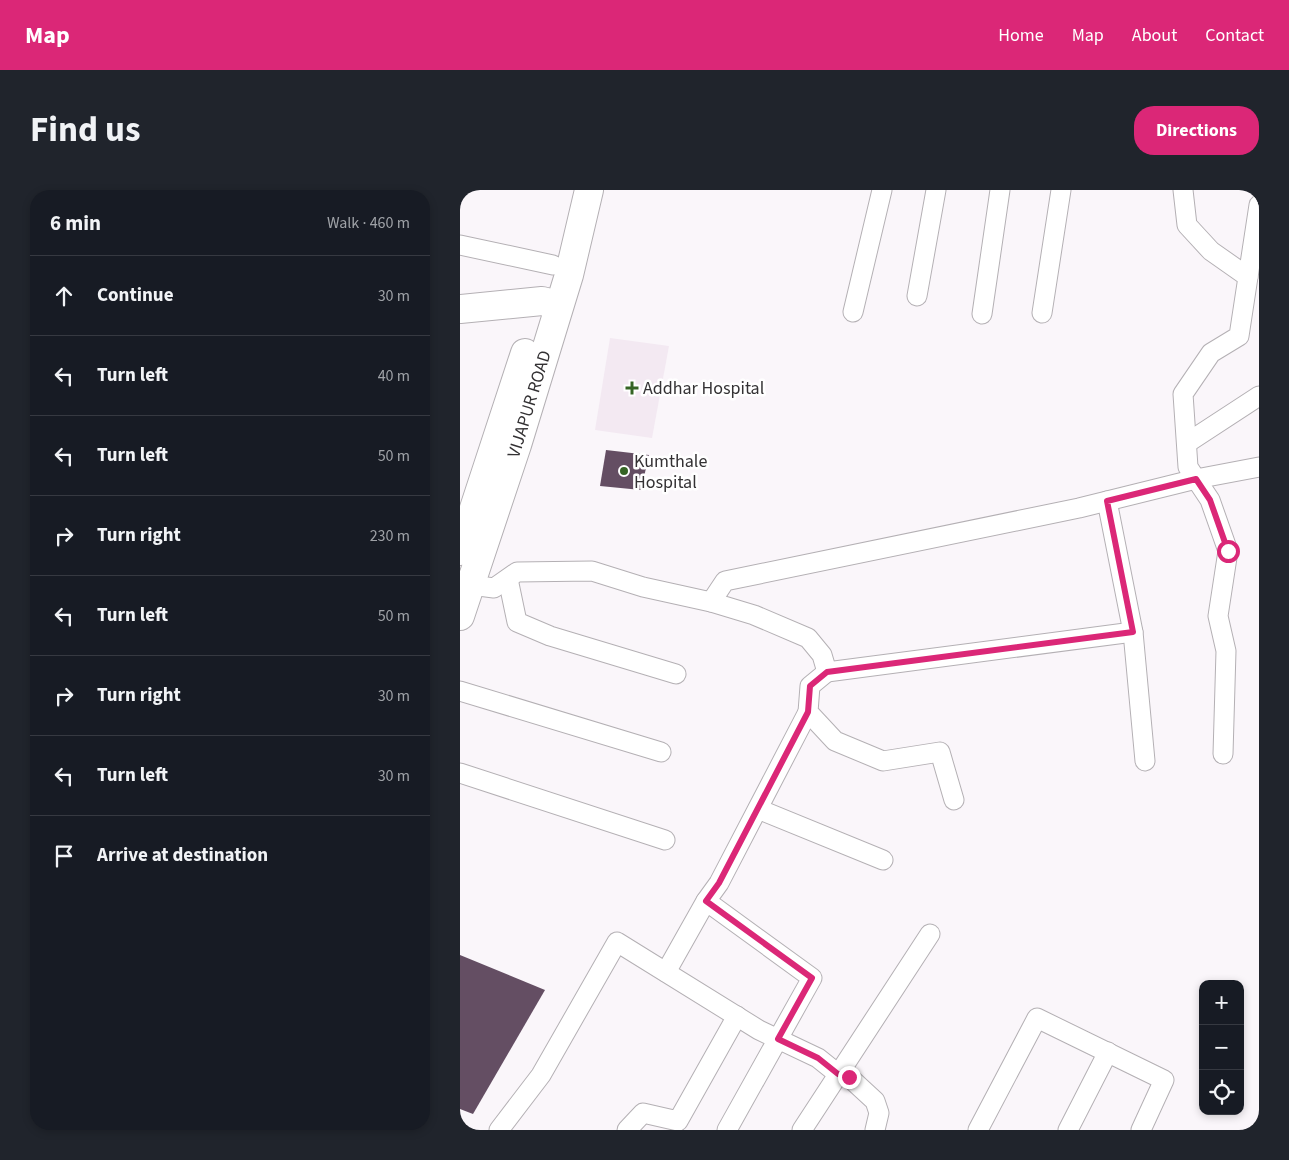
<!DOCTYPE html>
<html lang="en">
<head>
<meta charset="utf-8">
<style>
  :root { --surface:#171b24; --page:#20242c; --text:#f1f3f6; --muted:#9ea1a6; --line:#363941; --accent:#db2777 }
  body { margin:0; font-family:"Source Sans 3",sans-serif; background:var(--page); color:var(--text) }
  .controls { position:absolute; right:15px; bottom:15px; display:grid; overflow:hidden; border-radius:10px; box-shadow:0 2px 8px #0003 }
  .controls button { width:45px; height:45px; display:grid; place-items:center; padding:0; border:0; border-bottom:1px solid var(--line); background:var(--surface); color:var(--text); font:25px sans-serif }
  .stop { position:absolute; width:15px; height:15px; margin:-11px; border:4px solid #db2777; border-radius:50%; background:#fff }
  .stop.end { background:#db2777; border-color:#fff; box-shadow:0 1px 5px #0008 }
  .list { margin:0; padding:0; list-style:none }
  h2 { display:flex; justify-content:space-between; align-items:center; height:65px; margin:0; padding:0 20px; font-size:21px }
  h2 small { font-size:16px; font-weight:400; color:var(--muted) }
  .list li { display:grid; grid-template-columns:32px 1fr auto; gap:15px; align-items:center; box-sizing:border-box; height:80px; padding:0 20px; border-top:1px solid var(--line) }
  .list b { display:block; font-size:19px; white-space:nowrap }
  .list em { font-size:16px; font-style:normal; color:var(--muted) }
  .icon { flex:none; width:28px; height:28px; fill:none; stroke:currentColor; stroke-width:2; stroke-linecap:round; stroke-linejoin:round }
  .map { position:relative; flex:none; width:799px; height:940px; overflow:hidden; border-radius:20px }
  header { display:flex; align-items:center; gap:30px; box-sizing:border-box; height:70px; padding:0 25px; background:var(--accent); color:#fff }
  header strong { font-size:24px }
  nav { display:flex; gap:28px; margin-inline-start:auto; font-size:18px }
  .intro { display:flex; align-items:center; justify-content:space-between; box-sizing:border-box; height:120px; padding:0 30px }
  h1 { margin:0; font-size:35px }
  .button { padding:12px 22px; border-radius:20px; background:var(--accent); color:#fff; font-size:18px; font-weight:700 }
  main { display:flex; gap:30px; padding:0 30px }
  aside { flex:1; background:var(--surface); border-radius:20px; box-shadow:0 2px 8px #0003 }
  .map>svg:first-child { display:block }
</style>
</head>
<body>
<header>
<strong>Map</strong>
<nav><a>Home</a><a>Map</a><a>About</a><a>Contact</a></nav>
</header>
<div class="intro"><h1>Find us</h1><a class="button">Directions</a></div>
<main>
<aside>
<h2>6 min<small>Walk · 460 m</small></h2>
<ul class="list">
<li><svg class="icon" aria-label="ahead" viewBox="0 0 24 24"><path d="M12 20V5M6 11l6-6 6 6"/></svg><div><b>Continue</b></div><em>30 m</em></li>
<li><svg class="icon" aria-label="left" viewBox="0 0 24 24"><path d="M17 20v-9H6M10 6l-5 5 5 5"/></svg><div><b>Turn left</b></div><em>40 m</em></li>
<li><svg class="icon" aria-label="left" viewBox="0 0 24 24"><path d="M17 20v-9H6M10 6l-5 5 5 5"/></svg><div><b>Turn left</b></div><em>50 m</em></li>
<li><svg class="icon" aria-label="right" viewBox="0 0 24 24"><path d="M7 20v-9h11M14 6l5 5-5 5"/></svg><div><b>Turn right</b></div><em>230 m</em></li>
<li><svg class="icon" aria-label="left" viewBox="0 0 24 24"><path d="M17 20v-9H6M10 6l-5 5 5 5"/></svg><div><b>Turn left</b></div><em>50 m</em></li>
<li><svg class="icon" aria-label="right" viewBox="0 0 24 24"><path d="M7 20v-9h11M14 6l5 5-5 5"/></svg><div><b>Turn right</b></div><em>30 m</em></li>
<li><svg class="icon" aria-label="left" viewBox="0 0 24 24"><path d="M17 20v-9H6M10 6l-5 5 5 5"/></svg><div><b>Turn left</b></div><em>30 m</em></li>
<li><svg class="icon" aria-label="arrive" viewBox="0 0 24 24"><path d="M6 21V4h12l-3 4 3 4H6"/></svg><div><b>Arrive at destination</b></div></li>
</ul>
</aside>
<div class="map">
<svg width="799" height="940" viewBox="0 0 799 940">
  <rect width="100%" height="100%" fill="#faf6fa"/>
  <path fill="#f3e9f2" d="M150,148L209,156L192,248L135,240Z"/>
  <g fill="#644e63">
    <path d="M146,260L189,265L181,300L140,296Z"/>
    <path d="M0,765L85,800L13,924L0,919Z"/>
  </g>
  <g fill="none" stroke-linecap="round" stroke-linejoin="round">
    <defs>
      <g id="street">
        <path d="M723,0L727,35L751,61L788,87L779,146L751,163L723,204L728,277L750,310L768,361L758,426L766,461L763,564"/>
        <path d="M0,55L93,75"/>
        <path d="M788,87L799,15"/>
        <path d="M457,106L476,0"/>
        <path d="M393,122L422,0"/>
        <path d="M582,123L601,0"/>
        <path d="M522,124L540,0"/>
        <path d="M727,253L799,206"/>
        <path d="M647,311L673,442L685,571"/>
        <path d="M48,389L57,432L90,446L216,484"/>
        <path d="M2,390L11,395L34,398L57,382L132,381L183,397L251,412L265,391L619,318L736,289L799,277"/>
        <path d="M251,412L294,425L348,448L362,465L367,482L350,496L348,522L375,551L423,571L480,562L494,610"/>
        <path d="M367,482L673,442"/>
        <path d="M0,501L201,562"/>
        <path d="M0,583L205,650"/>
        <path d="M298,619L423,670"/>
        <path d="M206,782L246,711"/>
        <path d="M39,940L81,885L157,752L299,840L358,868L378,884L389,887L415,911L419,923L415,940"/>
        <path d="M167,940L183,923L218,931L277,826"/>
        <path d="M267,940L352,788L246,711L259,693L348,522"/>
        <path d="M342,940L470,744"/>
        <path d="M518,940L577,828L704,890L681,940"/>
        <path d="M608,940L648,862"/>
      </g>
      <path id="secondary" d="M0,119L82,111L99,115"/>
      <g id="primary">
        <path d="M0,361L65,163"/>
        <path d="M0,426L57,255L109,85L129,0"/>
      </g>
    </defs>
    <use href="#street" stroke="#b4b0b4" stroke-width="21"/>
    <use href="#secondary" stroke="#b4b0b4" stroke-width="30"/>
    <use href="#primary" stroke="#b4b0b4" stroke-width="30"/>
    <use href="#street" stroke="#fff" stroke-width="19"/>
    <use href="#secondary" stroke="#fff" stroke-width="28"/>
    <use href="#primary" stroke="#fff" stroke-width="28"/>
  </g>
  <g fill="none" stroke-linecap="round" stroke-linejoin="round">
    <path stroke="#db2777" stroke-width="6" d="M389,887L378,884L358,868L318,849L352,788L246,711L259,693L348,522L350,496L367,482L673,442L647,311L736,289L750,310L768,361"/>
  </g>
  <g fill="#356424" stroke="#fff" stroke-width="2">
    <path d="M169.5 190.5h5v5h5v5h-5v5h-5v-5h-5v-5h5z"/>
    <circle cx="164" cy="281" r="5"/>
  </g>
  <g text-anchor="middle" stroke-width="5" stroke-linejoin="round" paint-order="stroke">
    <g font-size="18" fill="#343234" stroke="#fff" text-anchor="start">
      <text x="183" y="204">Addhar Hospital</text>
      <text x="174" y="277">Kumthale<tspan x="174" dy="21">Hospital</tspan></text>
    </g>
    <g font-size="18" fill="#343234" stroke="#fff">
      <text transform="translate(69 214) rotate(-73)" y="6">VIJAPUR ROAD</text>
    </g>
  </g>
</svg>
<div class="controls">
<button>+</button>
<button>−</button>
<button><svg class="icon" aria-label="locate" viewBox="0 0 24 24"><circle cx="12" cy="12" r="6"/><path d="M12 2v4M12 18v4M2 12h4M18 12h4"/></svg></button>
</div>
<div class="stop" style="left:768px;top:361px"></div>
<div class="stop end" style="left:389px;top:887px"></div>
</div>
</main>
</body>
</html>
